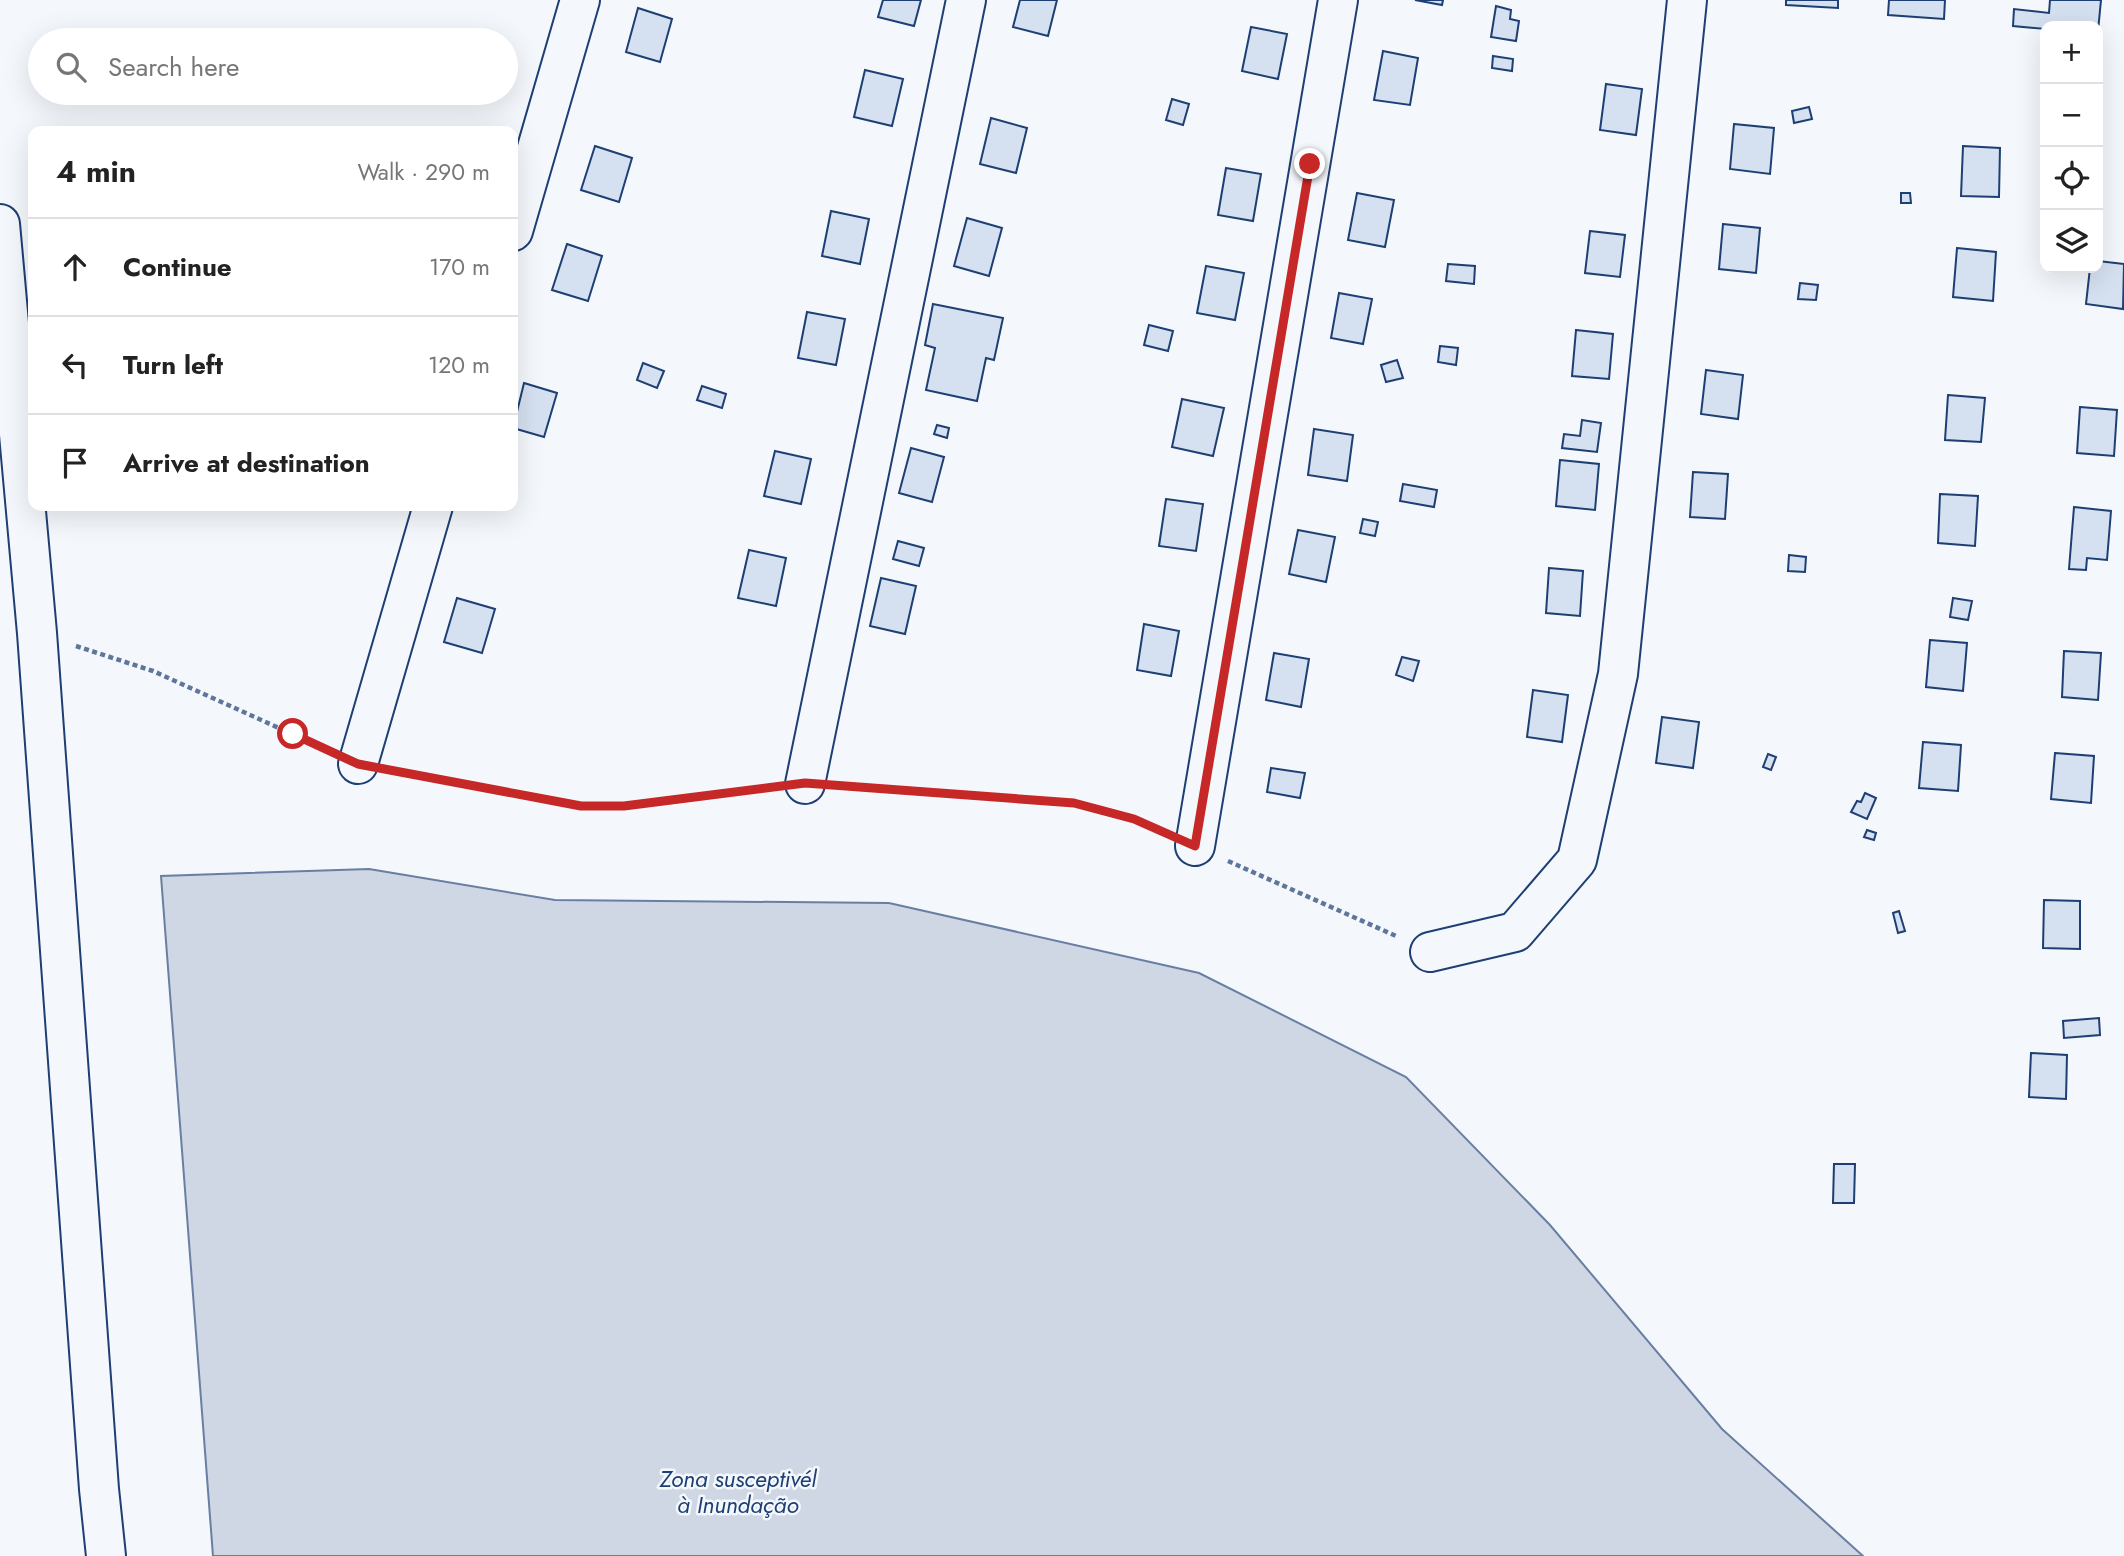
<!DOCTYPE html>
<html lang="en">
<head>
<meta charset="utf-8">
<style>
  :root { --surface:#fff; --page:#f6f6f6; --text:#222; --muted:#767676; --line:#e0e0e0 }
  body { margin:0; font-family:Jost,sans-serif; background:var(--page); color:var(--text) }
  .controls { position:absolute; right:21px; top:21px; display:grid; overflow:hidden; border-radius:14px; box-shadow:0 7px 28px #0002 }
  .controls button { width:63px; height:63px; display:grid; place-items:center; padding:0; border:0; border-bottom:2px solid var(--line); background:var(--surface); color:var(--text); font:35px sans-serif }
  .stop { position:absolute; width:21px; height:21px; margin:-16px; border:5px solid #c62828; border-radius:50%; background:#fff }
  .stop.end { background:#c62828; border-color:#fff; box-shadow:0 2px 7px #0008 }
  .list { margin:0; padding:0; list-style:none }
  h2 { display:flex; justify-content:space-between; align-items:center; height:91px; margin:0; padding:0 28px; font-size:30px }
  h2 small { font-size:23px; font-weight:400; color:var(--muted) }
  .list li { display:grid; grid-template-columns:46px 1fr auto; gap:21px; align-items:center; box-sizing:border-box; height:98px; padding:0 28px; border-top:2px solid var(--line) }
  .list b { display:block; font-size:26px; white-space:nowrap }
  .list em { font-size:23px; font-style:normal; color:var(--muted) }
  .icon { flex:none; width:38px; height:38px; fill:none; stroke:currentColor; stroke-width:2; stroke-linecap:round; stroke-linejoin:round }
  .map { position:relative; flex:none; width:2124px; height:1556px; overflow:hidden }
  .search { position:absolute; background:var(--surface); box-shadow:0 7px 28px #0002; left:28px; top:28px; width:490px; height:77px; display:flex; align-items:center; gap:18px; box-sizing:border-box; padding:0 24px; border-radius:38px; color:var(--muted); font-size:26px }
  .panel { position:absolute; background:var(--surface); box-shadow:0 7px 28px #0002; left:28px; top:126px; width:490px; height:385px; border-radius:14px }
  .map>svg:first-child { display:block }
</style>
</head>
<body>
<div class="map">
<svg width="2124" height="1556" viewBox="0 0 2124 1556">
  <rect width="100%" height="100%" fill="#f4f7fb"/>
  <path fill="#cfd7e4" stroke="#687fa3" stroke-width="2" d="M369,869L555,900L889,903L1199,973L1406,1077L1550,1225L1722,1429L1863,1556H213L161,876Z"/>
  <g fill="#d5e0f0" stroke="#1d3f73" stroke-width="2">
    <path d="M883,0H921L914,26L878,17Z"/>
    <path d="M1020,0H1057L1048,36L1013,27Z"/>
    <path d="M1415,0H1443L1442,5Z"/>
    <path d="M1786,0H1838V8L1786,5Z"/>
    <path d="M1889,0H1945L1944,19L1888,15Z"/>
    <path d="M2050,0H2101L2098,31V26H2045V29L2013,26L2014,9L2049,13Z"/>
    <path d="M1496,6L1511,10L1510,19L1519,21L1516,41L1491,37Z"/>
    <path d="M638,8L672,19L660,62L626,52Z"/>
    <path d="M1251,27L1287,34L1278,79L1242,71Z"/>
    <path d="M359,31L387,39V40H357Z"/>
    <path d="M1383,51L1418,58L1410,105L1374,100Z"/>
    <path d="M1493,56L1513,59L1512,71L1492,68Z"/>
    <path d="M865,70L903,79L892,126L854,117Z"/>
    <path d="M1606,84L1642,89L1636,135L1600,130Z"/>
    <path d="M1172,99L1189,104L1183,125L1166,120Z"/>
    <path d="M1809,107L1812,119L1794,123L1792,111Z"/>
    <path d="M991,118L1027,128L1016,173L980,164Z"/>
    <path d="M1734,124L1774,128L1770,174L1730,169Z"/>
    <path d="M595,146L632,158L619,202L581,190Z"/>
    <path d="M1963,146L2000,148L1999,197L1961,196Z"/>
    <path d="M1226,168L1261,174L1253,221L1218,215Z"/>
    <path d="M1357,193L1394,200L1385,247L1348,240Z"/>
    <path d="M1901,193H1910L1911,203H1901Z"/>
    <path d="M831,211L869,219L860,264L822,256Z"/>
    <path d="M967,218L1002,228L989,276L954,266Z"/>
    <path d="M1723,224L1760,228L1756,273L1719,269Z"/>
    <path d="M1590,231L1625,235L1620,277L1585,273Z"/>
    <path d="M567,244L602,256L588,301L552,290Z"/>
    <path d="M1957,248L1996,252L1993,301L1953,297Z"/>
    <path d="M2098,261L2124,264L2123,309L2086,304L2090,268H2098Z"/>
    <path d="M1448,264L1475,266L1474,284L1446,281Z"/>
    <path d="M1206,266L1244,273L1235,320L1197,313Z"/>
    <path d="M1800,283L1818,285L1816,300L1798,299Z"/>
    <path d="M1339,293L1372,299L1363,344L1331,338Z"/>
    <path d="M933,304L1003,318L994,360L986,358L977,401L926,390L935,348L925,345Z"/>
    <path d="M807,312L845,319L836,365L798,358Z"/>
    <path d="M1149,325L1173,331L1168,351L1144,345Z"/>
    <path d="M1576,330L1613,334L1609,379L1572,376Z"/>
    <path d="M1440,346L1458,348L1456,365L1438,362Z"/>
    <path d="M1397,360L1403,378L1386,382L1381,365Z"/>
    <path d="M643,363L664,371L657,388L637,380Z"/>
    <path d="M1706,370L1743,375L1738,419L1701,414Z"/>
    <path d="M524,383L557,393L544,437L513,428Z"/>
    <path d="M702,386L726,394L722,408L697,400Z"/>
    <path d="M1948,395L1985,398L1981,442L1945,440Z"/>
    <path d="M1182,399L1224,408L1213,456L1172,447Z"/>
    <path d="M2080,407L2117,410L2114,456L2077,453Z"/>
    <path d="M1582,420L1601,423L1597,452L1562,448L1564,434L1580,436Z"/>
    <path d="M937,425L949,428L947,438L934,434Z"/>
    <path d="M1314,429L1353,435L1347,481L1308,475Z"/>
    <path d="M911,448L944,457L932,502L899,493Z"/>
    <path d="M775,451L811,459L801,504L764,496Z"/>
    <path d="M1560,460L1599,464L1595,510L1556,506Z"/>
    <path d="M1693,472L1728,474L1725,519L1690,517Z"/>
    <path d="M1403,484L1437,490L1434,507L1400,501Z"/>
    <path d="M1940,494L1978,496L1975,546L1938,543Z"/>
    <path d="M1166,499L1203,504L1196,551L1159,546Z"/>
    <path d="M2074,507L2111,511L2107,560L2087,558L2086,570L2069,569Z"/>
    <path d="M1363,519L1378,522L1375,536L1360,533Z"/>
    <path d="M1298,530L1335,537L1326,582L1289,574Z"/>
    <path d="M898,541L924,548L919,566L893,559Z"/>
    <path d="M749,550L786,558L776,606L738,598Z"/>
    <path d="M1789,555L1806,557L1805,572L1788,571Z"/>
    <path d="M1549,568L1583,571L1580,616L1546,613Z"/>
    <path d="M881,578L916,586L905,634L870,626Z"/>
    <path d="M457,598L495,609L482,653L444,642Z"/>
    <path d="M1953,598L1972,601L1968,620L1950,617Z"/>
    <path d="M1144,624L1179,631L1171,676L1137,670Z"/>
    <path d="M1930,640L1967,643L1963,691L1926,687Z"/>
    <path d="M2064,651L2101,653L2098,700L2062,697Z"/>
    <path d="M1274,653L1309,659L1301,707L1266,700Z"/>
    <path d="M1402,657L1419,661L1413,681L1396,675Z"/>
    <path d="M1533,690L1568,695L1562,742L1527,737Z"/>
    <path d="M1662,717L1699,722L1693,768L1656,763Z"/>
    <path d="M1923,742L1961,745L1958,791L1919,788Z"/>
    <path d="M2055,753L2094,756L2091,803L2051,799Z"/>
    <path d="M1768,754L1776,757L1771,770L1763,767Z"/>
    <path d="M1271,768L1305,773L1300,798L1267,792Z"/>
    <path d="M1865,793L1876,798L1867,819L1851,812L1857,801L1861,802Z"/>
    <path d="M1867,830L1876,833L1874,840L1864,837Z"/>
    <path d="M2044,900L2080,901V949L2043,948Z"/>
    <path d="M1899,911L1905,931L1898,933L1893,913Z"/>
    <path d="M2099,1018L2100,1035L2064,1038L2063,1021Z"/>
    <path d="M2031,1053L2067,1055L2066,1099L2029,1097Z"/>
    <path d="M1834,1164H1855L1854,1203H1833Z"/>
  </g>
  <g fill="none" stroke-linecap="round" stroke-linejoin="round">
    <defs>
      <g id="minor">
        <path d="M513,231L580,0"/>
        <path d="M358,764L433,506"/>
        <path d="M805,784L966,0"/>
        <path d="M1195,846L1338,0"/>
        <path d="M1430,952L1515,932L1577,860L1618,674L1687,0"/>
      </g>
      <path id="major" d="M0,224L37,633L99,1489L106,1556"/>
    </defs>
    <use href="#minor" stroke="#1d3f73" stroke-width="42"/>
    <use href="#major" stroke="#1d3f73" stroke-width="42"/>
    <g stroke="#5e769c" stroke-width="4.5" stroke-dasharray="5 3.5" stroke-linecap="butt">
      <path d="M76,646L153,671L323,748"/>
      <path d="M394,771L581,806H624L769,788"/>
      <path d="M841,786L1074,803L1134,819L1159,831"/>
      <path d="M1228,861L1396,936"/>
    </g>
    <use href="#minor" stroke="#f4f7fb" stroke-width="38"/>
    <use href="#major" stroke="#f4f7fb" stroke-width="38"/>
  </g>
  <g fill="none" stroke-linecap="round" stroke-linejoin="round">
    <path stroke="#c62828" stroke-width="9" d="M293,734L358,764L581,806H624L805,783L1074,803L1134,819L1195,846L1310,164"/>
  </g>
  <g text-anchor="middle" stroke-width="5" stroke-linejoin="round" paint-order="stroke">
    <g font-size="23" font-style="italic" fill="#1d3f73" stroke="#f4f7fb">
      <text x="738" y="1487">Zona susceptivél<tspan x="738" dy="26">à Inundação</tspan></text>
    </g>
  </g>
</svg>
<div class="controls">
<button>+</button>
<button>−</button>
<button><svg class="icon" aria-label="locate" viewBox="0 0 24 24"><circle cx="12" cy="12" r="6"/><path d="M12 2v4M12 18v4M2 12h4M18 12h4"/></svg></button>
<button><svg class="icon" aria-label="layers" viewBox="0 0 24 24"><path d="M12 4l9 5-9 5-9-5zM3 14l9 5 9-5"/></svg></button>
</div>
<div class="stop" style="left:293px;top:734px"></div>
<div class="stop end" style="left:1310px;top:164px"></div>
<div class="search"><svg class="icon" aria-label="search" viewBox="0 0 24 24"><circle cx="10" cy="10" r="6"/><path d="M15 15l6 6"/></svg>Search here</div>
<section class="panel">
<h2>4 min<small>Walk · 290 m</small></h2>
<ul class="list">
<li><svg class="icon" aria-label="ahead" viewBox="0 0 24 24"><path d="M12 20V5M6 11l6-6 6 6"/></svg><div><b>Continue</b></div><em>170 m</em></li>
<li><svg class="icon" aria-label="left" viewBox="0 0 24 24"><path d="M17 20v-9H6M10 6l-5 5 5 5"/></svg><div><b>Turn left</b></div><em>120 m</em></li>
<li><svg class="icon" aria-label="arrive" viewBox="0 0 24 24"><path d="M6 21V4h12l-3 4 3 4H6"/></svg><div><b>Arrive at destination</b></div></li>
</ul>
</section>
</div>
</body>
</html>
